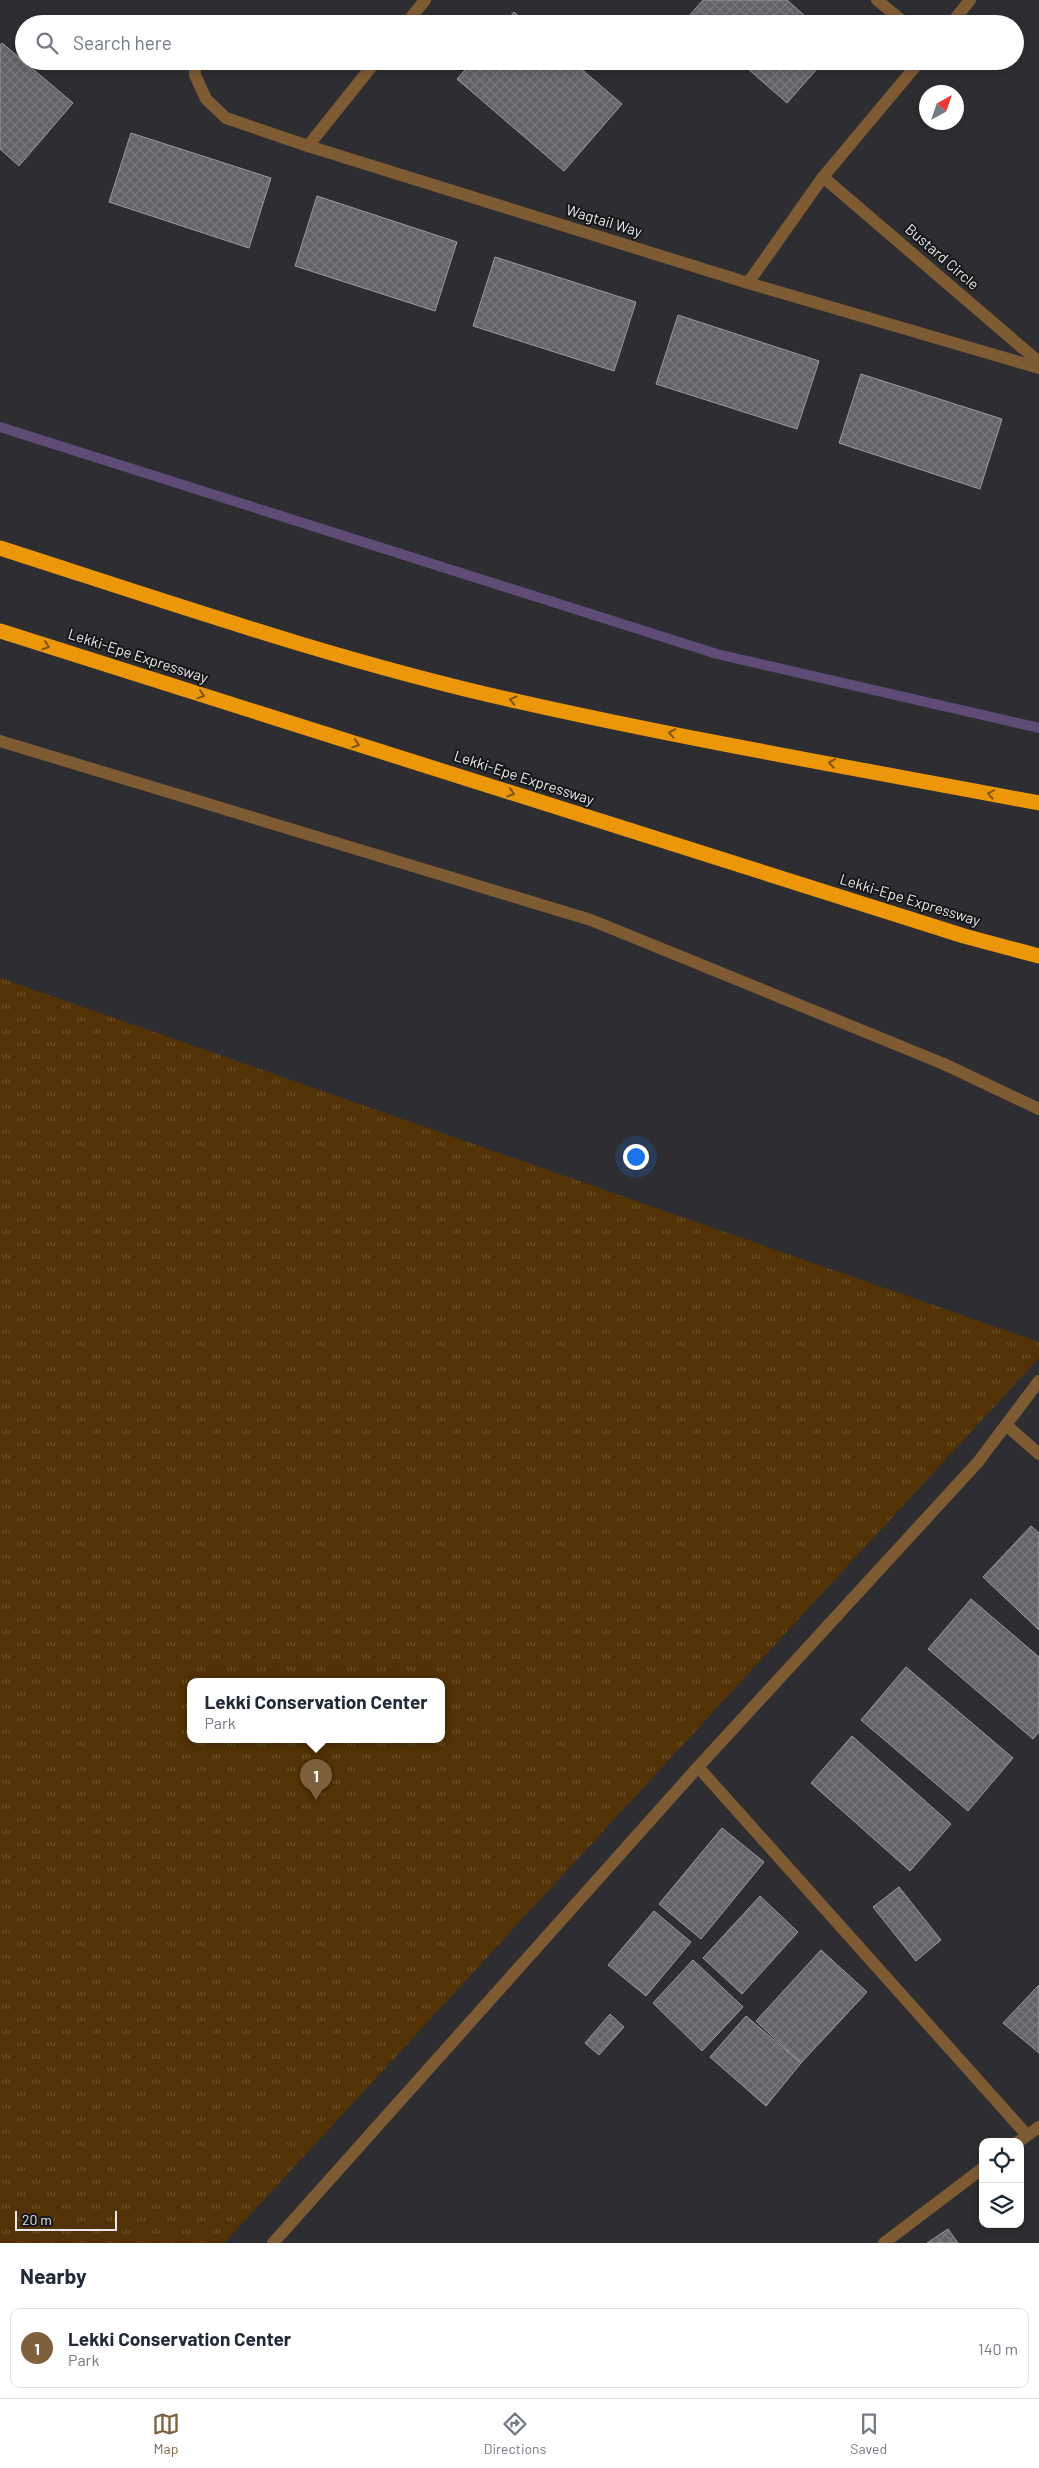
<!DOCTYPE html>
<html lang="en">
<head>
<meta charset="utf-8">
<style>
  :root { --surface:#fff; --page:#f6f6f7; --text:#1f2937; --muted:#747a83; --line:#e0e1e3; --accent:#7e613c }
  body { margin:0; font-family:Barlow,sans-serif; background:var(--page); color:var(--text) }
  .controls { position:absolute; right:15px; bottom:15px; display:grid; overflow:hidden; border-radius:10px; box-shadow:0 2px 8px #0003 }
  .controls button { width:45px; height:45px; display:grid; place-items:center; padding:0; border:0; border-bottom:1px solid var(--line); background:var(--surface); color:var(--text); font:25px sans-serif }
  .compass { position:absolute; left:919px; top:85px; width:45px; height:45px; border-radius:50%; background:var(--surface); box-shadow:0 2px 8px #0003; rotate:40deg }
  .scale { position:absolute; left:15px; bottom:12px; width:102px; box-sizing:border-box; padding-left:5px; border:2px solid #e8e7ea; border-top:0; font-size:14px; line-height:18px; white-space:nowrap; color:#e8e7ea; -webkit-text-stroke:4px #161618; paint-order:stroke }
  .you { position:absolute; left:635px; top:1156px; width:18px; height:18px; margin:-12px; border:4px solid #fff; border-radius:50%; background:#1a73e8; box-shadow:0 0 0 8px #1a73e833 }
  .badge { display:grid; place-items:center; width:32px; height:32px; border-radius:50%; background:var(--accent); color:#fff; font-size:16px; font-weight:700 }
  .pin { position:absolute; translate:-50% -41px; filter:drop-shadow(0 1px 2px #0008) }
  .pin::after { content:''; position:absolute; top:26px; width:18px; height:15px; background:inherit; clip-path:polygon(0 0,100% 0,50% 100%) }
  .popup { position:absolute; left:187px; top:1678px; width:258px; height:65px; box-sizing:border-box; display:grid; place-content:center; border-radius:10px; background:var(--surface); filter:drop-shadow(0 1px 4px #0005); font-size:16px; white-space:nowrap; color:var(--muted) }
  .popup b { font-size:19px; color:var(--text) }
  .popup::after { content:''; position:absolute; left:50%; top:100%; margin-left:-10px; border:10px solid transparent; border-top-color:var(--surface) }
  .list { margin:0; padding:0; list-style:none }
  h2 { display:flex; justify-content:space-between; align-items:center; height:65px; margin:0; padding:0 20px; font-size:21px }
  h2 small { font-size:16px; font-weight:400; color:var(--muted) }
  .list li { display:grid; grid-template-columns:32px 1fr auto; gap:15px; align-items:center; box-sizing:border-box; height:80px; margin:0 10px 10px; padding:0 10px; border:1px solid var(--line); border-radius:10px }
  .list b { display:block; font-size:19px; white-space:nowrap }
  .list p { margin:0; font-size:16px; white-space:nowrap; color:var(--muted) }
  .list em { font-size:16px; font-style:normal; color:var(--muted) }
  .icon { flex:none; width:28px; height:28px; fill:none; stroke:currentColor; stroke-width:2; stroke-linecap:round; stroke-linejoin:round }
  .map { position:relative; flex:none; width:1039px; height:2243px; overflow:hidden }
  .search { position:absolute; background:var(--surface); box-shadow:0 2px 8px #0003; left:15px; right:15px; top:15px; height:55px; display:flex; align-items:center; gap:12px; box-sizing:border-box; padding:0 18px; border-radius:28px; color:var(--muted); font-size:19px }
  .sheet { height:155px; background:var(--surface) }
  nav { display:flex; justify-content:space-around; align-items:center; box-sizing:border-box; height:70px; border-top:1px solid var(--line); background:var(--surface); font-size:14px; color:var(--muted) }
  nav a { display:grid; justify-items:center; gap:2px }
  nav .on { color:var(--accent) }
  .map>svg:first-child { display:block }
</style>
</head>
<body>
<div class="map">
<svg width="1039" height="2243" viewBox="0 0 1039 2243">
  <defs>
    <pattern id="park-tufts" width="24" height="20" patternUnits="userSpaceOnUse" patternTransform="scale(1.25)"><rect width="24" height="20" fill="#533205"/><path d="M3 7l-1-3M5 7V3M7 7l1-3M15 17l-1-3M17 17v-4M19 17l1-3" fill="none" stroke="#6c502a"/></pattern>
    <pattern id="building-cross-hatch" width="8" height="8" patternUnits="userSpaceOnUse" patternTransform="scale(1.25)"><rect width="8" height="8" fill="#636267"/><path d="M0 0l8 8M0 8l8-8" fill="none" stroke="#79787d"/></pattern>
  </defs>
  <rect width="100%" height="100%" fill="#2e2d31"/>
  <path fill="url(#park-tufts)" fill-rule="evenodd" d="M0,978L1039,1342V1358L224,2243H0ZM191,1681H441V1739H191Z"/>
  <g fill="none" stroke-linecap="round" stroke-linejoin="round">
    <path stroke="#5e4c76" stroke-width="10" d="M0,427L717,654L1039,728"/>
  </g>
  <g fill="url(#building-cross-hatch)" stroke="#9a999e">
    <path d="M703,0H787L814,24H696L688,17Z"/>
    <path d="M514,12L528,24H504Z"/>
    <path d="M2,43L73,103L19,166L0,149V45Z"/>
    <path d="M473,61H572L622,104L564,171L457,79Z"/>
    <path d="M739,61H824L787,103Z"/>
    <path d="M131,133L271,178L249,248L109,202Z"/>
    <path d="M317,196L457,242L435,311L295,266Z"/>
    <path d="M495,257L636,302L614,371L473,326Z"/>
    <path d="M678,315L819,361L797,429L656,384Z"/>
    <path d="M861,374L1002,419L980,489L839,443Z"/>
    <path d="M1031,1526L1039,1533V1630L983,1577Z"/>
    <path d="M971,1599L1039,1657V1732L1033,1739L928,1649Z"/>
    <path d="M906,1667L1013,1758L968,1811L861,1720Z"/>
    <path d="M852,1736L951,1824L910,1871L811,1783Z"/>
    <path d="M722,1828L764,1862L701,1939L659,1904Z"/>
    <path d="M899,1887L941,1940L916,1961L873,1907Z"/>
    <path d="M760,1896L798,1932L742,1994L703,1958Z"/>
    <path d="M654,1911L691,1942L646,1996L608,1965Z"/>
    <path d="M821,1950L867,1992L801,2063L756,2021Z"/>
    <path d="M693,1960L743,2007L702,2051L653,2003Z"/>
    <path d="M1039,1985V2053L1003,2023Z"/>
    <path d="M610,2014L624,2027L599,2055L585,2043Z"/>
    <path d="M746,2016L801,2063L766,2106L710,2057Z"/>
    <path d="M948,2229L958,2243H927Z"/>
  </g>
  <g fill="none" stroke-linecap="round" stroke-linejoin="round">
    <g stroke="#7e5b33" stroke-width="12">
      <path d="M877,0L906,24"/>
      <path d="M406,24L425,0"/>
      <path d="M951,24L970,0"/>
      <path d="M195,61V75L206,99L226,118L308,146L748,283L1039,368"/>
      <path d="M308,146L376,61"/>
      <path d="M823,177L1039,362"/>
      <path d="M748,283L823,177L920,61"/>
    </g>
    <g stroke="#7e5b33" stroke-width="12">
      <path d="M0,741L591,920L944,1064L1039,1109"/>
      <path d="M1006,1425L1039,1454"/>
      <path d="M698,1767L1027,2135"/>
      <path d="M1018,2142L1039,2127"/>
      <path d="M273,2243L698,1767L978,1462L1039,1381"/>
      <path d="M884,2243L983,2168"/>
    </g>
    <g stroke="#ec960a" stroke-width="15">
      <path d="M0,548C171,603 341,662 516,701C689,740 865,770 1039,803"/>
      <path d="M0,631L964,936L1039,956"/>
    </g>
  </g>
  <defs><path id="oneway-chevron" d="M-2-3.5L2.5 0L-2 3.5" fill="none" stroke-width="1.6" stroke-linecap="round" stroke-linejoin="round" transform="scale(1.25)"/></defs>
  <g stroke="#815611">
    <use href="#oneway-chevron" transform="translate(46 646) rotate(18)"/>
    <use href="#oneway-chevron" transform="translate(201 695) rotate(18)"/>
    <use href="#oneway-chevron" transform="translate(513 700) rotate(-167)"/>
    <use href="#oneway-chevron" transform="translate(672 733) rotate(-168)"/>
    <use href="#oneway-chevron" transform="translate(356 744) rotate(18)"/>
    <use href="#oneway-chevron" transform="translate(832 763) rotate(-170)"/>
    <use href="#oneway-chevron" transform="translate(511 793) rotate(18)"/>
    <use href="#oneway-chevron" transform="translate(991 794) rotate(-169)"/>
  </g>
  <g text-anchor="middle" stroke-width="4" stroke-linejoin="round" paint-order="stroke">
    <g font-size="15" fill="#e8e7ea" stroke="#161618">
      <text transform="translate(604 221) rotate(17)" y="5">Wagtail Way</text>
      <text transform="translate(942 257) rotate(41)" y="5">Bustard Circle</text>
      <text transform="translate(138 656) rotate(18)" y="5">Lekki-Epe Expressway</text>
      <text transform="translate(524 778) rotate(18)" y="5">Lekki-Epe Expressway</text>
      <text transform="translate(910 900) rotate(17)" y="5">Lekki-Epe Expressway</text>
    </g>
  </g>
</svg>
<div class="controls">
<button><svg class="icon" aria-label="locate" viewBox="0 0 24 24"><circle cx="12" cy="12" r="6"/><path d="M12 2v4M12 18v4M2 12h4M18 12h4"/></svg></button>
<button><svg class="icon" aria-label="layers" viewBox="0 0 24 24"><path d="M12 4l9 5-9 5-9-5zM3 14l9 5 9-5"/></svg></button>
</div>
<svg class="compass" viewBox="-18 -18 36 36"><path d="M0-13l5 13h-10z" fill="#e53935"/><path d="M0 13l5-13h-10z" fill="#747a83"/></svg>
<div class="scale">20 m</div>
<div class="you"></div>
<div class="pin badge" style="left:316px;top:1800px">1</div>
<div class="popup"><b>Lekki Conservation Center</b>Park</div>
<div class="search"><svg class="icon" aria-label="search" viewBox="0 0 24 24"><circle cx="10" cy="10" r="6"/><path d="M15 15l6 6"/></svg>Search here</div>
</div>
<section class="sheet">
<h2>Nearby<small></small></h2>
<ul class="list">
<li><span class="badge">1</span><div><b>Lekki Conservation Center</b><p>Park</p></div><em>140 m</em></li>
</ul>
</section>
<nav>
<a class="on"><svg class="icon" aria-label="map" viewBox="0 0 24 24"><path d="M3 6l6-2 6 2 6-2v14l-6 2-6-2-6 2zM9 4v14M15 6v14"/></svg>Map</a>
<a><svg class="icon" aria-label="directions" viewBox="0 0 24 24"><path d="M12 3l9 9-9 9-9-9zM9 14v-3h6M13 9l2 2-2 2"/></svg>Directions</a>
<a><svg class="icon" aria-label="saved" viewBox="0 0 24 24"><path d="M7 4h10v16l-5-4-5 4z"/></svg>Saved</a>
</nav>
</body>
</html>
